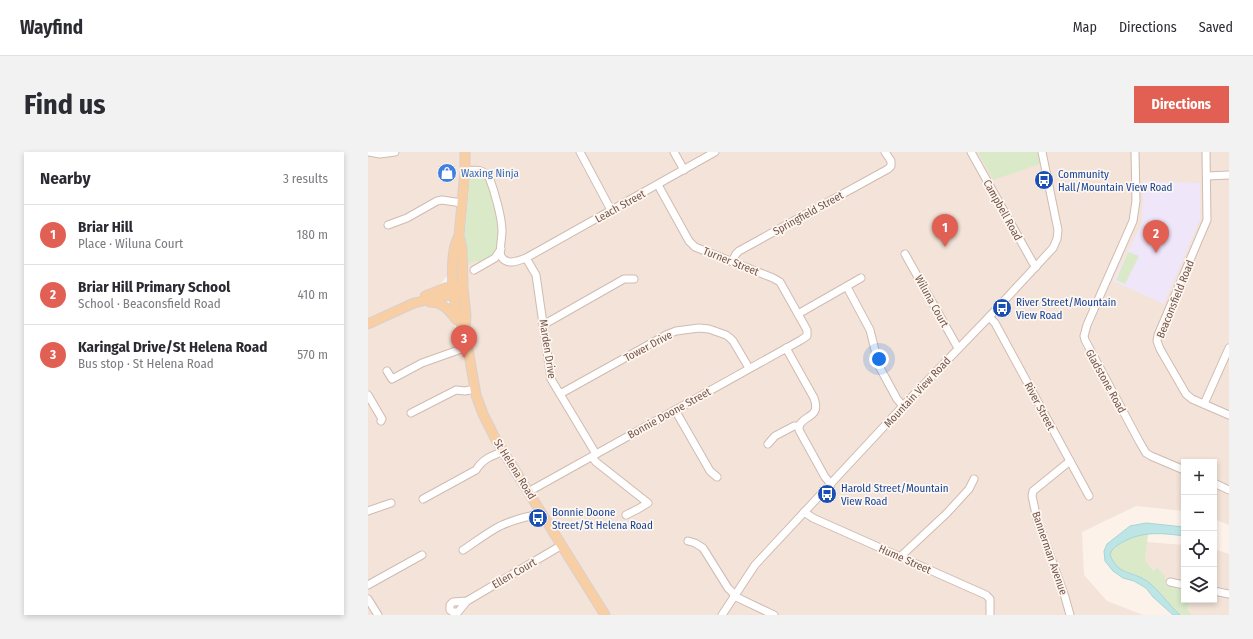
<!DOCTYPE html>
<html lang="en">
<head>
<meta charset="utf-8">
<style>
  :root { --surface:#fff; --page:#f2f2f3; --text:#2b2b33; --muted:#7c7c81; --line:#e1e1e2; --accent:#e16053 }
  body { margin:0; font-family:"Fira Sans Condensed",sans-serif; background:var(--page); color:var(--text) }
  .controls { position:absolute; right:12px; bottom:12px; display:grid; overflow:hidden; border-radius:0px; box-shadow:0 2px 6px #0003 }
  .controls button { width:36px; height:36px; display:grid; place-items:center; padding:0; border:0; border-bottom:1px solid var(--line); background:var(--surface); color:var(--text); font:20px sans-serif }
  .you { position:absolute; left:511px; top:207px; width:14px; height:14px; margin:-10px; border:3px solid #fff; border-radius:50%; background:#1a73e8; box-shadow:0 0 0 6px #1a73e833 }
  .badge { display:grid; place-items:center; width:26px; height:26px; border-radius:50%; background:var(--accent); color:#fff; font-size:13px; font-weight:700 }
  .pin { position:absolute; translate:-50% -33px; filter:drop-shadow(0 1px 2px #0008) }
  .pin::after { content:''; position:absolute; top:21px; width:14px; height:12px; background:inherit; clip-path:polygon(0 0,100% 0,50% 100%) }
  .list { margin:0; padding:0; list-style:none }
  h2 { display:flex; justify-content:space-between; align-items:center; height:52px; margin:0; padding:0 16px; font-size:17px }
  h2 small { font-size:13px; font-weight:400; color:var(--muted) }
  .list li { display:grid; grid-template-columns:26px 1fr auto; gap:12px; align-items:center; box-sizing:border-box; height:60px; padding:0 16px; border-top:1px solid var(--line) }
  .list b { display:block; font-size:15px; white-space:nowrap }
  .list p { margin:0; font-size:13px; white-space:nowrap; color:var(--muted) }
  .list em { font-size:13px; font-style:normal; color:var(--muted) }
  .icon { flex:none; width:22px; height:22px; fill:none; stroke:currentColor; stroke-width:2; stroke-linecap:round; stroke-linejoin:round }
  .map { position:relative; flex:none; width:861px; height:463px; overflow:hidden; border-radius:0px }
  header { display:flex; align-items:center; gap:24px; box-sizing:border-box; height:56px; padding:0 20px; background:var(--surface); border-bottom:1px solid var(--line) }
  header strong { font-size:19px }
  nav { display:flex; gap:22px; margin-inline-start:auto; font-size:14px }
  .intro { display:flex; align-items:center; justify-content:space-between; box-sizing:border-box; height:96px; padding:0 24px }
  h1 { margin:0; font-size:28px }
  .button { padding:10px 18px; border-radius:0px; background:var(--accent); color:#fff; font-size:14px; font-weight:700 }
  main { display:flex; gap:24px; padding:0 24px }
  aside { flex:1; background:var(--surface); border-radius:0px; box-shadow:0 2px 6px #0003 }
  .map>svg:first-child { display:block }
</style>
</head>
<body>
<header>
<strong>Wayfind</strong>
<nav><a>Map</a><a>Directions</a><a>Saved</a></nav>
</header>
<div class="intro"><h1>Find us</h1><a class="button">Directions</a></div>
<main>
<aside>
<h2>Nearby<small>3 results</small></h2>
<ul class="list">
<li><span class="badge">1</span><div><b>Briar Hill</b><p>Place · Wiluna Court</p></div><em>180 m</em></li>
<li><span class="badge">2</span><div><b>Briar Hill Primary School</b><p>School · Beaconsfield Road</p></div><em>410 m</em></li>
<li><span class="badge">3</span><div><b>Karingal Drive/St Helena Road</b><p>Bus stop · St Helena Road</p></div><em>570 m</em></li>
</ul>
</aside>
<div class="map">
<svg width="861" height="463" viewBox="0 0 861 463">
  <rect width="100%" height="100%" fill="#fcf2e9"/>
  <g fill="#f3e3d8">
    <path d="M0,0H93L91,43L82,117L79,124L72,132L67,136L0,167Z"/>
    <path d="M102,0H671L687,79L686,89L680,97L603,179L565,217L387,407L374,425L349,463H243L137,293L123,268L115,249L109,225L99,145L97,81L102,27Z"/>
    <path d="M678,0H861V373L846,367V310H816V359L768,354L714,380L716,423L739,449L775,463H358L381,427L396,410L568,224L654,135L689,96L693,86V80Z"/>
    <path d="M65,151L84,166L95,202L102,237L107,253L118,279L232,463H0V178L54,153Z"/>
    <path d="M779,390L816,393V438L798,434L797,424L789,415L785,419L777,408Z"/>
    <path d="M846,397L861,402V463H824L819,457L821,448H846Z"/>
  </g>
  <path fill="#efe6f9" d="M775,29L832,31V68L796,152L745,129L773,73L775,49Z"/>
  <g fill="#daeac8">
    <path d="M610,0H669L672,12L625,28Z"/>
    <path d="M108,21L117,24C123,39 138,85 127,100C124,104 117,107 112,110C104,108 102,111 97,116V81L102,27Z"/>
    <path d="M760,100L771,104L757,132L748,128Z"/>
    <path d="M773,383H780L777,408L785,419L789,415L797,424L798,434L816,438V448H821L819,457L824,463H812C800,452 791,438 778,429C762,417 752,425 741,403L744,396L764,385Z"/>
  </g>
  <path fill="#bee5e6" stroke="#a4d6d7" d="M778,371L816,375V384C795,381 774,379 755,390C748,394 744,396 742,403C751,424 762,418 779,429C791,438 800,452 812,463H805L785,445L778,436L766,429L755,426L745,419L737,409L736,399L739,392L762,374Z"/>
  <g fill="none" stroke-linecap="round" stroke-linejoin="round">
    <defs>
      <g id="minor">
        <path d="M1,0L12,2L27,0"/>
        <path d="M212,0L243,58"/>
        <path d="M306,0L316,18"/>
        <path d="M603,0L665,111L668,115"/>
        <path d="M767,0L768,49L765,69L719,173L716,184L717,188L771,289L778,301L783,304L816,318"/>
        <path d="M838,0L839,68L790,183L789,189L792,197L818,242L824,247L861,263"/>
        <path d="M97,19C108,18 113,16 121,25C126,38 134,65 134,79C134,85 131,100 133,104C138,114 150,109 158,106L347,0"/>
        <path d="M839,24L861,23"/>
        <path d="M20,73L39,66L69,49L74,48L94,51"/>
        <path d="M537,102L590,196"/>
        <path d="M158,106L168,123L183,227L228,302"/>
        <path d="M364,109L368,102L371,99L520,17L523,14V9L517,0"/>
        <path d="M106,118L127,106L133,97"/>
        <path d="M479,135L502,178L511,214L529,247L535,254"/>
        <path d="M430,162L493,126"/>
        <path d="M621,165L627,171L721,344"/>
        <path d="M175,173L256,127H266"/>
        <path d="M418,196L446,246C453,266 437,262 431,274"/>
        <path d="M19,219L24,227L54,211L99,195"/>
        <path d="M192,242L298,183L308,179L331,176L341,177L358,183L362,186L365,189L381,216"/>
        <path d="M0,243L14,267L13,269"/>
        <path d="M836,252L861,196"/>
        <path d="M307,258L342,319L349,325"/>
        <path d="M43,261L88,238L97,239L107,237"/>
        <path d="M431,274V278L457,325L463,332"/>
        <path d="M400,292L407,284L426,274H431"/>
        <path d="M224,305L228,310L280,351L270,357L258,363"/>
        <path d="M846,331L861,338"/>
        <path d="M160,340L433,188L439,184V178L412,130L405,126L327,95L321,89L290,33"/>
        <path d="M55,347L108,318C111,313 115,309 120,306C125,303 130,302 135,299"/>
        <path d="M0,359L23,351"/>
        <path d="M436,360L445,366L618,443L622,447V463"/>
        <path d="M320,389L327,391L335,396L360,436L367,443"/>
        <path d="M95,398C107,390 119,381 132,374C145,368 160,364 174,362"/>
        <path d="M532,405L579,361L601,337L606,327"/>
        <path d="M802,430L816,433"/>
        <path d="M0,433L54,403"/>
        <path d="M846,439L861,442"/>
        <path d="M366,444L406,463"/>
        <path d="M0,447L10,463"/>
        <path d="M99,449L85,450L82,453V458L85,460H90L99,449L194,393"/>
        <path d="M354,463L387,413L535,254L621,165L685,96L689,87L690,78L674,0"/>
        <path d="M702,463L697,445L669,367L664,344L665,339L670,335L702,309"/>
      </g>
      <g id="major">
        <path d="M97,0V19L91,84L94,96L95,135L98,164L97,180L108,243L115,262L128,288L237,463"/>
        <path d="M91,84C81,100 84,141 89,160C90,167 94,174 97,180"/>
        <path d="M57,144L77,136L91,135"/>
        <path d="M62,150C76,150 81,159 89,168"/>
        <path d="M0,172L46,151L75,144L95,142"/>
      </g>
    </defs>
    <use href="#minor" stroke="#d0bbb1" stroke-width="9"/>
    <use href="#major" stroke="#d9d0cd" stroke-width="11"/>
    <use href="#minor" stroke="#fff" stroke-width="7"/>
    <use href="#major" stroke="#f8cea5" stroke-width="9"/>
  </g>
  <defs>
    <symbol id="shop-disc" viewBox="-11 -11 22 22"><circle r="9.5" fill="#3f7fe0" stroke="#fef7f0"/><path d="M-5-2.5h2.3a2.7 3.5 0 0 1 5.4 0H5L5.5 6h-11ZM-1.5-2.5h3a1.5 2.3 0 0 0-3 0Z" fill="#fff"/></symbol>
    <symbol id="bus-disc" viewBox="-11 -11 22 22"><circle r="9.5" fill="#1a4fb4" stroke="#fef7f0"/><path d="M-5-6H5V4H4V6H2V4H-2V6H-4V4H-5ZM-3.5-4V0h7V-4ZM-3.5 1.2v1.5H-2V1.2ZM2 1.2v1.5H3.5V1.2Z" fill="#fff"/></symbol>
  </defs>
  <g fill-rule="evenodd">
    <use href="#shop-disc" x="68" y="10" width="22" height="22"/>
    <use href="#bus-disc" x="665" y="17" width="22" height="22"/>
    <use href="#bus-disc" x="623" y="145" width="22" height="22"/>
    <use href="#bus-disc" x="448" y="331" width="22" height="22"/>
    <use href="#bus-disc" x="159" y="355" width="22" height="22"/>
  </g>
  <g text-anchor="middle" stroke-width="3.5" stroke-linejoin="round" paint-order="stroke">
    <g font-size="11" fill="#366cbe" stroke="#fef7f0" text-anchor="start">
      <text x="93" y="25">Waxing Ninja</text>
    </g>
    <g font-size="11" fill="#164399" stroke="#fef7f0" text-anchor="start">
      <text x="690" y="26">Community<tspan x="690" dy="13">Hall/Mountain View Road</tspan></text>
      <text x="648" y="154">River Street/Mountain<tspan x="648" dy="13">View Road</tspan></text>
      <text x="473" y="340">Harold Street/Mountain<tspan x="473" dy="13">View Road</tspan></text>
      <text x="184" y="364">Bonnie Doone<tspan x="184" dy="13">Street/St Helena Road</tspan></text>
    </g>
    <g font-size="11" fill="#76564d" stroke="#fef7f0">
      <text transform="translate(252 54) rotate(-29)" y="4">Leach Street</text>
      <text transform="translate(635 58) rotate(61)" y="4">Campbell Road</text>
      <text transform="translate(440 61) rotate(-29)" y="4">Springfield Street</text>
      <text transform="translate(363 109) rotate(22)" y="4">Turner Street</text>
      <text transform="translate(807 147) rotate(-68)" y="4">Beaconsfield Road</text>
      <text transform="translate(564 149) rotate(61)" y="4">Wiluna Court</text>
      <text transform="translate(280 194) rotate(-28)" y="4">Tower Drive</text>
      <text transform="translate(180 197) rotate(81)" y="4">Marden Drive</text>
      <text transform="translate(738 229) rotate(61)" y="4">Gladstone Road</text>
      <text transform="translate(549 240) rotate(-47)" y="4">Mountain View Road</text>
      <text transform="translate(672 254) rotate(62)" y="4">River Street</text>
      <text transform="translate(301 261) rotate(-29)" y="4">Bonnie Doone Street</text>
      <text transform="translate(147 317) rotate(58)" y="4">St Helena Road</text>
      <text transform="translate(682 401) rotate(71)" y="4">Bannerman Avenue</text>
      <text transform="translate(537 407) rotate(24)" y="4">Hume Street</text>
      <text transform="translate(146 421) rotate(-30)" y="4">Ellen Court</text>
    </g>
  </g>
</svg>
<div class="controls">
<button>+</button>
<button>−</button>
<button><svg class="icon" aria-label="locate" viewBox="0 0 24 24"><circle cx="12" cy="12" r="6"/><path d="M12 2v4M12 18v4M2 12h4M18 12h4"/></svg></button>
<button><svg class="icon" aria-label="layers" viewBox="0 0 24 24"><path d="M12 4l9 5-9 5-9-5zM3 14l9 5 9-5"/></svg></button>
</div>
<div class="you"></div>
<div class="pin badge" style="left:577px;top:95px">1</div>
<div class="pin badge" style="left:788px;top:101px">2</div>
<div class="pin badge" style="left:96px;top:206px">3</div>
</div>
</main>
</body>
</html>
